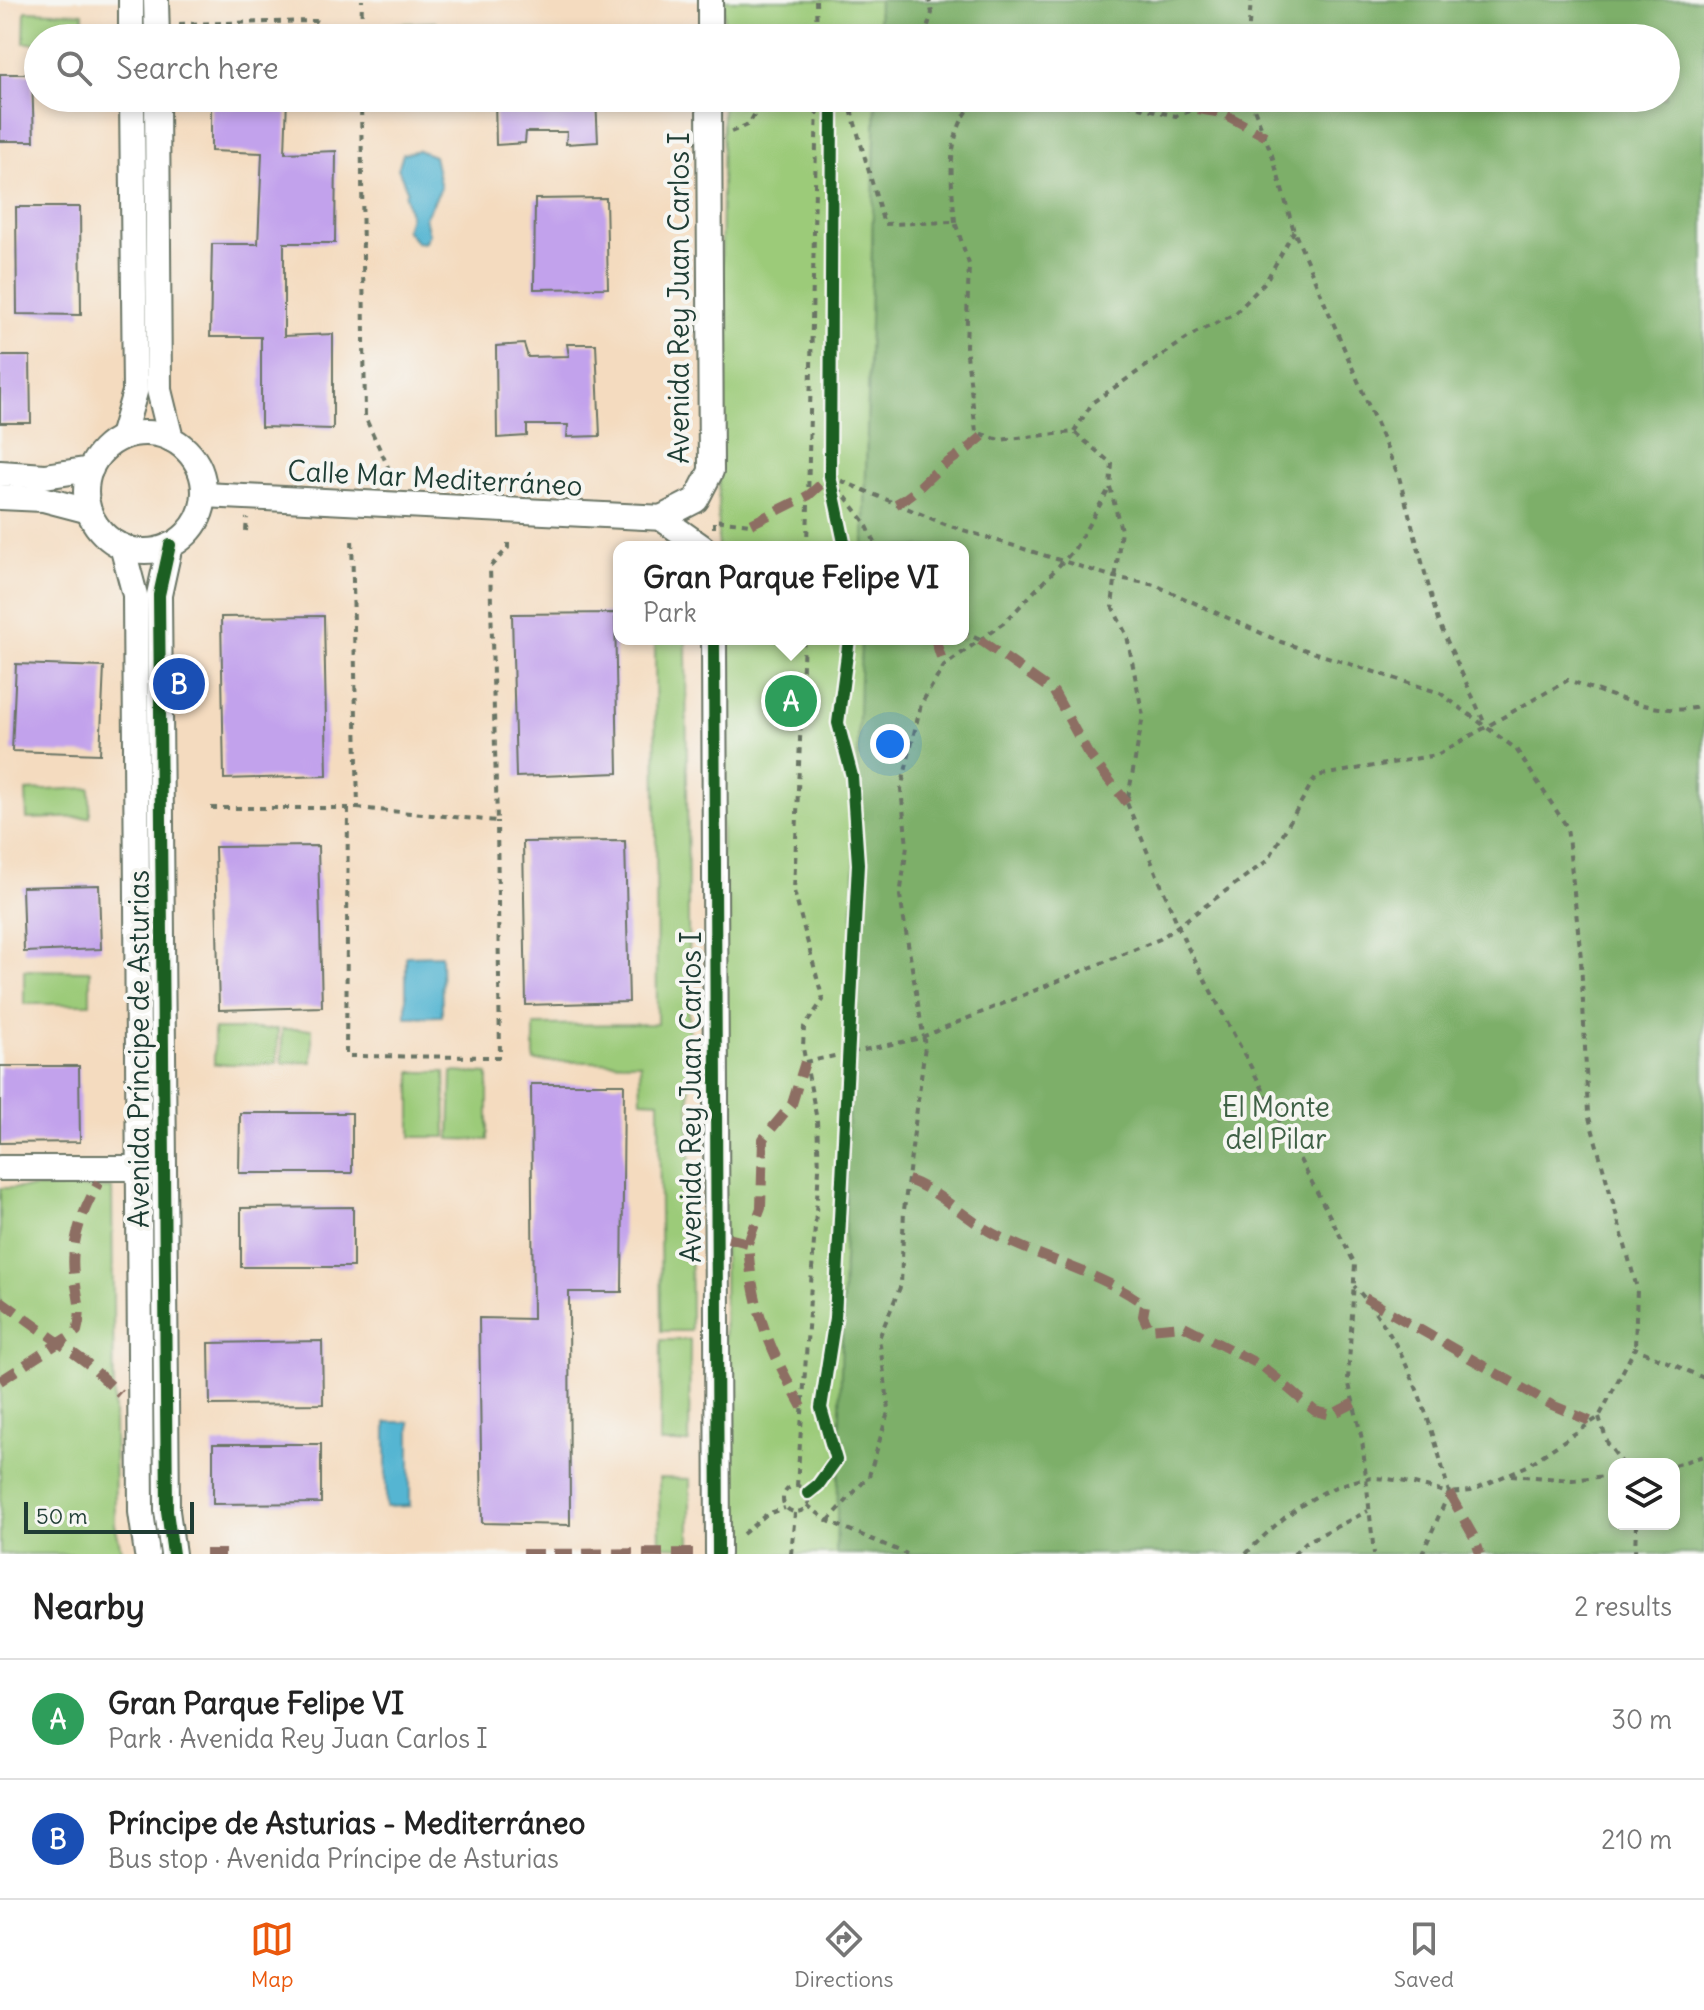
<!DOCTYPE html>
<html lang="en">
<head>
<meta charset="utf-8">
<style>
  :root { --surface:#fff; --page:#f2f2f2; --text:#222; --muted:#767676; --line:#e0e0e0; --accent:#ea580c }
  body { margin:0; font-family:Delius,sans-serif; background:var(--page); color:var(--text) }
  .controls { position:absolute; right:24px; bottom:24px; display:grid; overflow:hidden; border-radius:16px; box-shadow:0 4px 12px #0003 }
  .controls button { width:72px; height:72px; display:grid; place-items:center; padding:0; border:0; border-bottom:2px solid var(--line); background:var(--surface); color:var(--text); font:40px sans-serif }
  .scale { position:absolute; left:24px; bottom:20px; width:170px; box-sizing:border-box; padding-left:8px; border:4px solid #1f3d34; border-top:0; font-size:22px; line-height:28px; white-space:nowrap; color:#1f3d34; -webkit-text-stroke:6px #f6f6f2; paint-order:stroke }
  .you { position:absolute; left:890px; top:744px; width:28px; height:28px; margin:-20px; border:6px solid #fff; border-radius:50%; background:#1a73e8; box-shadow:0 0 0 12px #1a73e833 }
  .badge { display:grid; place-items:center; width:52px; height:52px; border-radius:50%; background:var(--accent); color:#fff; font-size:26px; font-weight:700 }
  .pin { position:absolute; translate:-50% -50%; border:4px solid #fff; box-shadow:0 2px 8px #0006 }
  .popup { position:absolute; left:613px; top:541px; width:356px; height:104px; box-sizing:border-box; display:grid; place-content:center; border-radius:16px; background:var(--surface); filter:drop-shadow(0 2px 6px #0005); font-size:26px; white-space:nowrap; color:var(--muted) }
  .popup b { font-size:30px; color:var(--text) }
  .popup::after { content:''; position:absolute; left:50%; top:100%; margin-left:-16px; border:16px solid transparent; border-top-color:var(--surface) }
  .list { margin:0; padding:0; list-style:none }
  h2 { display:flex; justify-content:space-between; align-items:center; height:104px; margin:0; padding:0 32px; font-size:34px }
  h2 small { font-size:26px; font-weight:400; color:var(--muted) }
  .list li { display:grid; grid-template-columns:52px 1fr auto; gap:24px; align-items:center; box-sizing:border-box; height:120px; padding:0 32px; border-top:2px solid var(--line) }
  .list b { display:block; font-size:30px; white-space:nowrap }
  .list p { margin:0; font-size:26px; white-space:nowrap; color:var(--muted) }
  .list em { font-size:26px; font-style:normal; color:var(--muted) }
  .icon { flex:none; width:44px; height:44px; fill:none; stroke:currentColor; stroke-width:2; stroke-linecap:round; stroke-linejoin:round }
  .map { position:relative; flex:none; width:1704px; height:1554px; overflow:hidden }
  .search { position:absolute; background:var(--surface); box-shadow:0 4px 12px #0003; left:24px; right:24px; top:24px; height:88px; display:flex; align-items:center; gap:20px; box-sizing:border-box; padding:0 28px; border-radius:44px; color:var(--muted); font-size:30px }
  .sheet { height:344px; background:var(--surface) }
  nav { display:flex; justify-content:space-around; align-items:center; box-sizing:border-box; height:112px; border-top:2px solid var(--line); background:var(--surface); font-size:22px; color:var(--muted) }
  nav a { display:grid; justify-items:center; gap:4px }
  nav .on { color:var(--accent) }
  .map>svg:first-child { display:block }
</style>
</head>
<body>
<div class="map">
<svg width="1704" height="1554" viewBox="0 0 1704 1554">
  <rect width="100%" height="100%" fill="#f6f6f2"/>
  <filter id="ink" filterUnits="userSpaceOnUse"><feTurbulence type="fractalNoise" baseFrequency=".0125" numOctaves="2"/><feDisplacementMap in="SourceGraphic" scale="16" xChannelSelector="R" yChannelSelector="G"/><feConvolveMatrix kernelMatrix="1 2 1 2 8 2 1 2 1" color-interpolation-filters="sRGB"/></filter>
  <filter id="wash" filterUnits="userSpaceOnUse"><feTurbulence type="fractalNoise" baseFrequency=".006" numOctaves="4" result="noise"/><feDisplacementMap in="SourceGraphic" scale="32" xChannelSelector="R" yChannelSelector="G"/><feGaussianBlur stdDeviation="1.8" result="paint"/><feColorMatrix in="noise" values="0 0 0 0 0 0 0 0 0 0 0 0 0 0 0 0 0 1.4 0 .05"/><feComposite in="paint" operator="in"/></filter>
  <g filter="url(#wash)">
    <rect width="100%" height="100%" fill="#f4dbbf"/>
    <g fill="#9ccb79" stroke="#5e8456" stroke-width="2">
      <path d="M724,0H879L878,38H724Z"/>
      <path d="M25,11L83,13V38H38V43H24Z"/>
      <path d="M435,22L441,27L442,38H390V28L395,24Z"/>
      <path d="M723,98H876L864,547H718Z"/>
      <path d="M655,639H686L691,1331H661L659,1101L641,1100L640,1063L534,1061V1025L657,1024Z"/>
      <path d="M720,639H861L892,1554H726Z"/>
      <path d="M90,788V817L27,819L26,791Z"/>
      <path d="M24,970L90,971V1004H24Z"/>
      <path d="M214,1029H278L277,1064H214Z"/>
      <path d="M282,1029H312V1062L282,1063Z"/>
      <path d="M411,1072H445L446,1137H411Z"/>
      <path d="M452,1072L488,1074V1140L450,1139Z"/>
      <path d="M0,1188H112L115,1524L122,1554H0Z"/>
      <path d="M661,1340H690L689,1443H660Z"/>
      <path d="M659,1478L690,1479V1547L660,1546Z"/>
    </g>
    <path fill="#7daf69" stroke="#4e764e" stroke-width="2" fill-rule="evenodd" d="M879,0H1704V1554H836L861,639H963V547H864L876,98H1666V38H878ZM1614,1464H1674V1524H1614Z"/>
    <g fill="#54b5d2" stroke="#3a7983" stroke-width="2">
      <path d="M418,150L434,156L441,188L425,218L429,234L424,243L416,242L406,230L410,216L405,195L407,190L398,168L403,154Z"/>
      <path d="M441,955L442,1016L406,1017V956Z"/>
      <path d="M386,1422H410V1506L386,1507Z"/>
    </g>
    <g id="blocks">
      <g fill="#c2a2ec">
        <path d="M0,74H32L34,141H0Z"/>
        <path d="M211,98H287L285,153L336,151L335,243H284V336L333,334V429L261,427V337H210L212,244H258L262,153L211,151Z"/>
        <path d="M495,98H596L598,142L566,144L567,132H526L525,143L496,145Z"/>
        <path d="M606,198L608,288L534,289L535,199Z"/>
        <path d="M16,207H80L81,315L17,314Z"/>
        <path d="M524,344L528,357L569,356L567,344H596L600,436L567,437L568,425H527V436L497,438L496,346Z"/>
        <path d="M0,356H30L31,423H0Z"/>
        <path d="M615,613L618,773L516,777L512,614Z"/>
        <path d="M324,616L327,776L224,779L221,617Z"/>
        <path d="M16,664L104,667L100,754L12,751Z"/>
        <path d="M625,841L629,1002L526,1005L523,842Z"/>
        <path d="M318,846L322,1007L219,1010L215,847Z"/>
        <path d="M99,885L101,949L24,952L22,887Z"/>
        <path d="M0,1066H79L80,1142L0,1143Z"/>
        <path d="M531,1084H624L622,1292H569L570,1525L482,1523L479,1318L533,1319Z"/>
        <path d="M240,1113H352V1173H239Z"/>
        <path d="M353,1207V1267H241V1208Z"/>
        <path d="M322,1341L323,1404L210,1405L209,1343Z"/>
        <path d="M213,1444H321V1503L213,1504Z"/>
      </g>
    </g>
  </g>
  <g filter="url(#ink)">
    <use href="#blocks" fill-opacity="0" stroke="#6a7465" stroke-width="2"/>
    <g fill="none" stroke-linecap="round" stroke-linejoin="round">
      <defs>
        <g id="street">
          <path d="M131,0V38"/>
          <path d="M156,0L157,38"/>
          <path d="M710,38V0"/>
          <path d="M157,98L159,390L171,439"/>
          <circle cx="145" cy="492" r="59"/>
          <path d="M122,437L135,392L132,98"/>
          <path d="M0,473L45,476L91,469"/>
          <path d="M204,495L664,518"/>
          <path d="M0,497L43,499L89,511"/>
          <path d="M661,518L696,500L711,471L709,98"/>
          <path d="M661,518L702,547"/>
          <path d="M170,545L159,595L167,1511L173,1554"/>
          <path d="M122,546L135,595L141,1512L147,1554"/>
          <path d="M714,639L718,1554"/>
          <path d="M0,1168H139"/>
        </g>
      </defs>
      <use href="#street" stroke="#6a7465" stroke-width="28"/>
      <g stroke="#6a7465" stroke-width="4" stroke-dasharray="6 6" stroke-linecap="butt">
        <path d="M816,0L817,38"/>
        <path d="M179,24L316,21L346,38"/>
        <path d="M361,38L362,0"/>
        <path d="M924,38L932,13L929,0"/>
        <path d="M1248,38L1251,0"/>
        <path d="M361,98L365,417L389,469L388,477"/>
        <path d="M855,98L852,113L884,224L955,222L969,264L966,346L976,432L999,440L1074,432L1112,464L1110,487L1121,530L1112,606L1127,636L1143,716L1127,803L1185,942L1355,1264L1348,1380L1362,1439L1374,1554"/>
        <path d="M1103,98L1176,116L1227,98"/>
        <path d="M1250,98L1272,155L1294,231L1399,477L1438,621L1485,724"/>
        <path d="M731,132L749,124L764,98"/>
        <path d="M955,222C951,178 944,132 978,98"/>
        <path d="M1074,432L1093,402L1195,333L1235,314L1266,281L1294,231"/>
        <path d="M830,476L947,525L1114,577L1155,585L1281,642L1440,693L1516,749L1567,827L1581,958L1588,1114L1637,1288L1635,1348"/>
        <path d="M831,478L865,522L877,547"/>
        <path d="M714,528V520L751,524"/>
        <path d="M246,531L247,518"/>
        <path d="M807,547L817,98"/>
        <path d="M963,632L980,640"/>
        <path d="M211,808H358L352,536"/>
        <path d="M348,808L346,1056L500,1057L497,821"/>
        <path d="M357,808L497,821L490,567L508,548V543"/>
        <path d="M805,1062L917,1039L1160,939L1268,860L1316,776L1437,755L1568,680C1605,693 1666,720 1704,705"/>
        <path d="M1599,1417L1608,1444L1623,1464"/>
        <path d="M1674,1465L1704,1456"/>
        <path d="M1511,1475L1572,1480L1614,1475"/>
        <path d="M797,1486L819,1169L817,1120L803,1048L804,1027L823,1000L794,891L804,639"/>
        <circle cx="796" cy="1499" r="13"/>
        <path d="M807,1505L828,1521L907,1554"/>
        <path d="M828,1521L869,1476L889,1409L879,1338L901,1285L904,1210L925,1046L900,896L907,846L901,789L921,704L944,666L1005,622L1074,550L1109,489"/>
        <path d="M743,1534L767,1514L785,1508"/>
        <path d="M791,1554L795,1513"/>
        <path d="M1246,1554C1277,1521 1317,1487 1364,1479C1389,1475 1424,1487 1449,1493C1431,1420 1406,1342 1354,1286"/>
        <path d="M1294,1554L1306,1542L1368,1511"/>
        <path d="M1422,1554L1449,1493L1471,1491L1527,1466L1599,1417L1635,1348L1704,1378"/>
        <path d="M1635,1554L1636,1524"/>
      </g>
      <use href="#street" stroke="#fff" stroke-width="24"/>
      <g stroke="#8d6e63" stroke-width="10" stroke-dasharray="20 10" stroke-linecap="butt">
        <path d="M1198,109L1222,113L1265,136"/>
        <path d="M896,504C912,496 919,487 932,475C948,461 968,450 984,435"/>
        <path d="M751,524L809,495L830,476"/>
        <path d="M935,639L944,666"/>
        <path d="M980,640L1054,692L1087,752L1127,803"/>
        <path d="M908,1180C940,1191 967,1221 998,1236C1046,1260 1101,1273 1145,1305L1143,1316L1149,1329L1184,1326L1262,1366L1315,1411L1331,1415L1354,1403"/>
        <path d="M728,1238L748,1243C752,1310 770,1350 802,1407"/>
        <path d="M748,1243L761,1208L763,1139L792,1104L805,1062"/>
        <path d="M1365,1298L1552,1405L1590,1421"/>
        <path d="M0,1300L87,1363L120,1394"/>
        <path d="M0,1381L77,1331C83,1312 77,1294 74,1274C70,1241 83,1210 99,1182"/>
        <path d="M1449,1493L1475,1539L1480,1554"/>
        <path d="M205,1554H232"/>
        <path d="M523,1554L695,1553"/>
      </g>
      <defs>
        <g id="cycleway">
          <path d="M832,98L830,476L845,547"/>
          <path d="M170,545L159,595L167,1511L173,1554"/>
          <path d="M714,639L718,1554"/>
          <path d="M808,1493L818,1485L836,1460L821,1408L835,1318L858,864L852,776L838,723L849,639"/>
        </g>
      </defs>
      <use href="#cycleway" stroke="#f6f6f2" stroke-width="17"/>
      <use href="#cycleway" stroke="#1b5e20" stroke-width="12"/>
    </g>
  </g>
  <g text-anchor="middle" stroke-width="8" stroke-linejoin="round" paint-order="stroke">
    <g font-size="28" fill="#1f3d34" stroke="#f6f6f2">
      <text transform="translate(679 298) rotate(-90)" y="10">Avenida Rey Juan Carlos I</text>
      <text transform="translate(435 478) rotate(3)" y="10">Calle Mar Mediterráneo</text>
      <text transform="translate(139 1049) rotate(-90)" y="10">Avenida Príncipe de Asturias</text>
      <text transform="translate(691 1097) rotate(-90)" y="10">Avenida Rey Juan Carlos I</text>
    </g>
    <g font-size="28" fill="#3e6045" stroke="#f6f6f2">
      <text x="1276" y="1117">El Monte<tspan x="1276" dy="32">del Pilar</tspan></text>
    </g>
  </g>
</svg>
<div class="controls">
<button><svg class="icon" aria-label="layers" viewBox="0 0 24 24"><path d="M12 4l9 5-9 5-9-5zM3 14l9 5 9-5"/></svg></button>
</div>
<div class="scale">50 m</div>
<div class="you"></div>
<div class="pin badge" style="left:791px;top:701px;background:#2e9e5b">A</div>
<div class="popup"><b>Gran Parque Felipe VI</b>Park</div>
<div class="pin badge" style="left:179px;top:684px;background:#1a4fb4">B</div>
<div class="search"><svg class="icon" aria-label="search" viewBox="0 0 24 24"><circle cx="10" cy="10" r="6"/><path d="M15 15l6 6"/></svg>Search here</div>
</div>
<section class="sheet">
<h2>Nearby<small>2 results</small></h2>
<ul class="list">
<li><span class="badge" style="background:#2e9e5b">A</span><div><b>Gran Parque Felipe VI</b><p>Park · Avenida Rey Juan Carlos I</p></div><em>30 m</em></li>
<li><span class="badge" style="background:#1a4fb4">B</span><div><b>Príncipe de Asturias - Mediterráneo</b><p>Bus stop · Avenida Príncipe de Asturias</p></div><em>210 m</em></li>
</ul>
</section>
<nav>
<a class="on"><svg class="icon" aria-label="map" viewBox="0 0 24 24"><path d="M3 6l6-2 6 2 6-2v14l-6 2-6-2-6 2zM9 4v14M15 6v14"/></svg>Map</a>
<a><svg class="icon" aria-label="directions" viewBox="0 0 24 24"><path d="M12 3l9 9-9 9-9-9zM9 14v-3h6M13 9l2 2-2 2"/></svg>Directions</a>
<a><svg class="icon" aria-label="saved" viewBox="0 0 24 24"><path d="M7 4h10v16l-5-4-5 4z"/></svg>Saved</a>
</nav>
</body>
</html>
